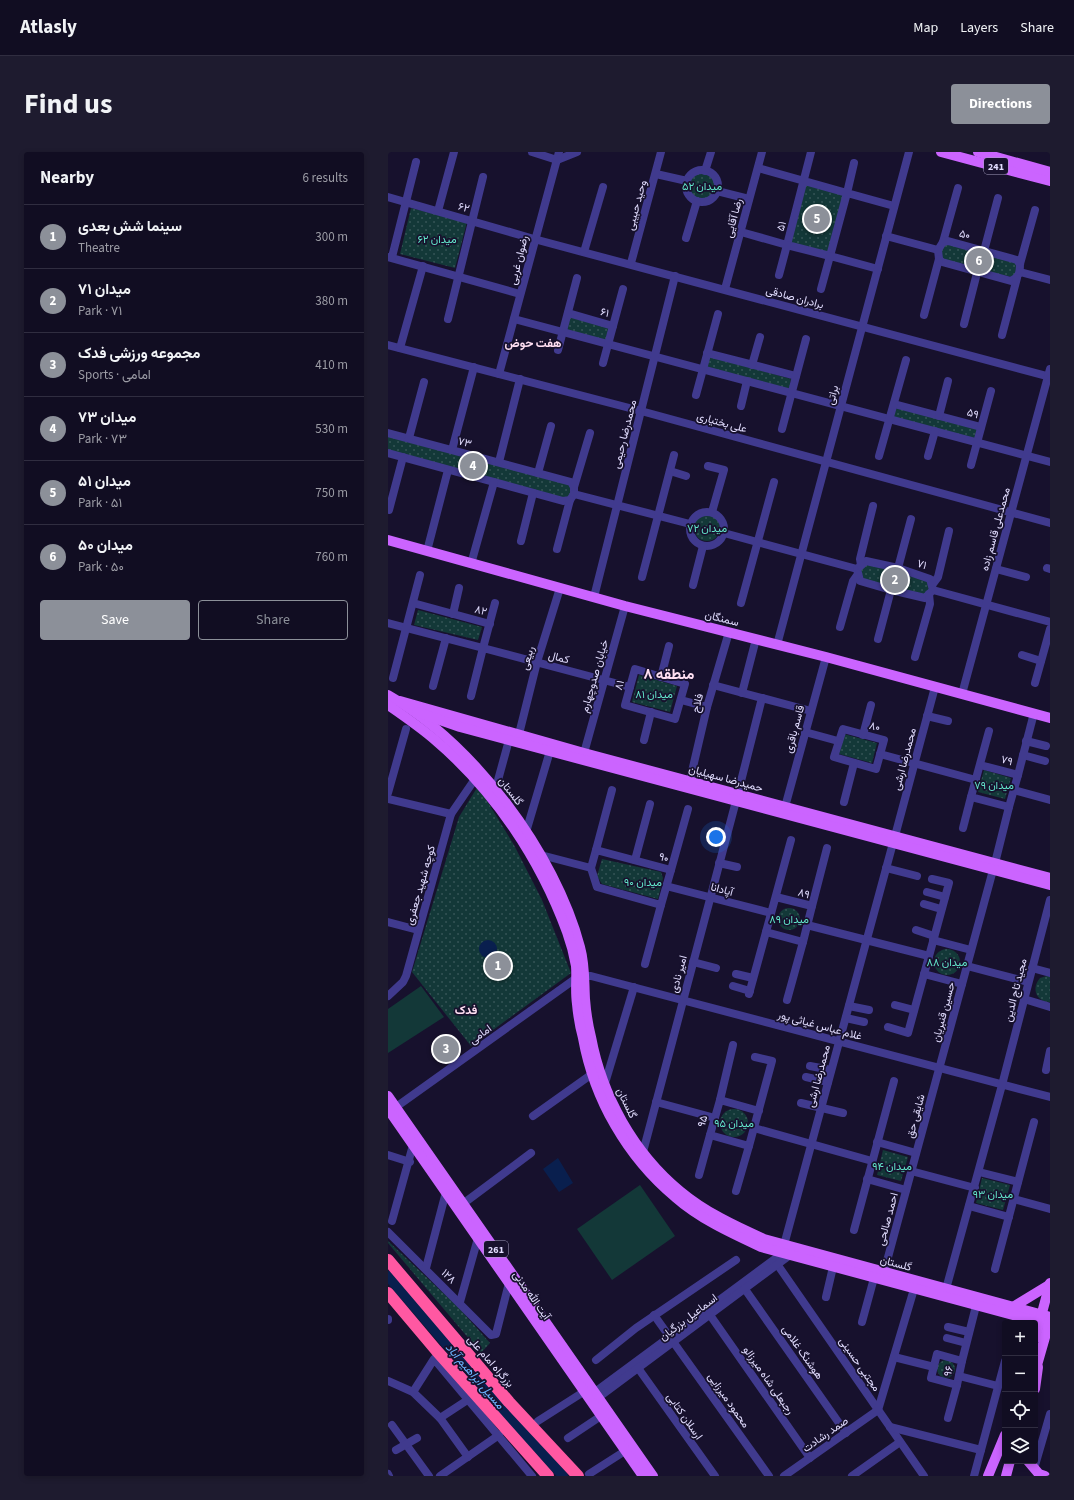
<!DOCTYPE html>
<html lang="en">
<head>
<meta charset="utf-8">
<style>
  :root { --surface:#110d22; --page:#1e1b2f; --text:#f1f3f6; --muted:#9c9ca5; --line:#302d40; --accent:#8c9099 }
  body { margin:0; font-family:"Source Sans 3",Vazirmatn,sans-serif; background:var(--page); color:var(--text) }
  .controls { position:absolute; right:12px; bottom:12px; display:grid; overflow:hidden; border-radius:4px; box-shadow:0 2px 6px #0003 }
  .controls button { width:36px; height:36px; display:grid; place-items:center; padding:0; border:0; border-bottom:1px solid var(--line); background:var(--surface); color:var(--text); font:20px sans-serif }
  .you { position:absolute; left:328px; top:685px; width:14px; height:14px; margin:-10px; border:3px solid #fff; border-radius:50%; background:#1a73e8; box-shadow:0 0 0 6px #1a73e833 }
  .badge { display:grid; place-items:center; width:26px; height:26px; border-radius:50%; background:var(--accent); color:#fff; font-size:13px; font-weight:700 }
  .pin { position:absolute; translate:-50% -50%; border:2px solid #fff; box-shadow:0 1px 4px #0006 }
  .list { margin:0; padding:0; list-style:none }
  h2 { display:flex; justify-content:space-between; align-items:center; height:52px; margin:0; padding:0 16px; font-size:17px }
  h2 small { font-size:13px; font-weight:400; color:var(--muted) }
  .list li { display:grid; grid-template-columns:26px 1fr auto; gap:12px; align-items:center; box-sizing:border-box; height:64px; padding:0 16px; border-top:1px solid var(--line) }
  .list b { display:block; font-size:15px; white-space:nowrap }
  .list p { margin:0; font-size:13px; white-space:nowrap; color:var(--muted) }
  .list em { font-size:13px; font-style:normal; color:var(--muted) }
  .actions { display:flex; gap:8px; padding:12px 16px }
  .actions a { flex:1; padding:9px 0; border:1px solid var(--accent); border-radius:4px; text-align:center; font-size:14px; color:var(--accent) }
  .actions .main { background:var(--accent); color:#fff }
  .icon { flex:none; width:22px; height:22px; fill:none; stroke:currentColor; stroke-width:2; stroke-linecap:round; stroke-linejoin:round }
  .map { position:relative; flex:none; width:662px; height:1324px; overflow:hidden; border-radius:4px }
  header { display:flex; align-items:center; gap:24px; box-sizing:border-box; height:56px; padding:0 20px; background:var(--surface); border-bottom:1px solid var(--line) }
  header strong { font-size:19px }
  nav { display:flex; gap:22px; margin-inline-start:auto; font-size:14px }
  .intro { display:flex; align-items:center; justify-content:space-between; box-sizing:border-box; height:96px; padding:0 24px }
  h1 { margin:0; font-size:28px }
  .button { padding:10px 18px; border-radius:4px; background:var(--accent); color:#fff; font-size:14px; font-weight:700 }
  main { display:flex; gap:24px; padding:0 24px }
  aside { flex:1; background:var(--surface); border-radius:4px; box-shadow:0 2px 6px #0003 }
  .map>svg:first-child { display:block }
</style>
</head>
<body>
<header>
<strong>Atlasly</strong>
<nav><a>Map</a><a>Layers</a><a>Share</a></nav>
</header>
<div class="intro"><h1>Find us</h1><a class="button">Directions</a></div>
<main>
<aside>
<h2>Nearby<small>6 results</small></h2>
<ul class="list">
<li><span class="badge">1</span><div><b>سینما شش بعدی</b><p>Theatre</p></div><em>300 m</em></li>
<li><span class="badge">2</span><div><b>میدان ۷۱</b><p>Park · ۷۱</p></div><em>380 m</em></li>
<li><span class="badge">3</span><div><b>مجموعه ورزشی فدک</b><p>Sports · امامی</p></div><em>410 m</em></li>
<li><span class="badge">4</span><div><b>میدان ۷۳</b><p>Park · ۷۳</p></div><em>530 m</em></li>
<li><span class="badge">5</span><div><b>میدان ۵۱</b><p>Park · ۵۱</p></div><em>750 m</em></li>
<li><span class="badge">6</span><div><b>میدان ۵۰</b><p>Park · ۵۰</p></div><em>760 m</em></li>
</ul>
<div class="actions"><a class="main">Save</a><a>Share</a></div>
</aside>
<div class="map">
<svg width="662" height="1324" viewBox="0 0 662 1324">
  <defs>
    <pattern id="park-dots" width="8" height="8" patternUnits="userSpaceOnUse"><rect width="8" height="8" fill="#133838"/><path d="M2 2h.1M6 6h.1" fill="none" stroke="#355456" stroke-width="1.8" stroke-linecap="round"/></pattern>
  </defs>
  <rect width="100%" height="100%" fill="#17112d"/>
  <g fill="url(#park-dots)">
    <circle cx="314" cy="34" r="16"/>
    <path d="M416,29L459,41L442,104L399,93Z"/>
    <path d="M23,56L79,70L67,116L12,102Z"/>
    <path d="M555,90L629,108V126L554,110L550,98Z"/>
    <path d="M182,165L221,176L218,188L179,178Z"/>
    <path d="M322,204L403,227L401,237L319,215Z"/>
    <path d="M506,252L593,275L589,290L502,267Z"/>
    <path d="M0,281L183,330L182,348L0,301Z"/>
    <circle cx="319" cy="376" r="13"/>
    <path d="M478,409L542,427L545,438L537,446L472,429L469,417Z"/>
    <path d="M30,458L94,475L90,488L26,473Z"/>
    <path d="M251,523L289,534L282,560L244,550Z"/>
    <path d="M456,582L489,591L484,611L451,602Z"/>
    <path d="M596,618L623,626L617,647L590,640Z"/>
    <path d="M90,634L126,693L154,748L183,821L83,894L24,820L71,665Z"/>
    <path d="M214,707L273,720L275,726L270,747L214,732L209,724Z"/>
    <circle cx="401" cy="767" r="11"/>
    <circle cx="559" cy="810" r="13"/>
    <path d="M662,823V850C648,850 643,836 652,826Z"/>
    <circle cx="346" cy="971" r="14"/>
    <path d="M495,998L520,1005L513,1029L489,1023Z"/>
    <path d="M594,1026L622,1033L615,1058L588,1051Z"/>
    <path d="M0,1089L70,1155L102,1191L93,1201L0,1091Z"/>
    <circle cx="558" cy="1217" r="9"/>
  </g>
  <g fill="#133838">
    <path d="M33,834L56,865L0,901V857Z"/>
    <path d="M252,1033L287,1084L224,1128L189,1077Z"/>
  </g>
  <g fill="#091f4e">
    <circle cx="100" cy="797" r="9"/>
    <path d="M170,1006L185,1031L171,1040L155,1017Z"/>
  </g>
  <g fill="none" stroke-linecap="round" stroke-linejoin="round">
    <path stroke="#091f4e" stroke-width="10" d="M0,1124L110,1252L175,1324"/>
    <g stroke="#403a8e" stroke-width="8">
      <path d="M144,0L169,8L189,0"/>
      <path d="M466,11L459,41L506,54"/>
      <path d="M370,16L459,41L442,104L399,93L423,0"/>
      <circle cx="314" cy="34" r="16"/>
      <path d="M317,19L323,0"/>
      <path d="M268,22L299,29"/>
      <path d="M329,39L361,47"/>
      <path d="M0,45L146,87L662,225"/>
      <path d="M50,59L66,0"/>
      <path d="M353,80L399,93L391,123"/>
      <path d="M498,84L550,98"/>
      <path d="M298,86L309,49"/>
      <path d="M555,90L570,36"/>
      <path d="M596,99L610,46"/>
      <path d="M196,100L215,35"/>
      <path d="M0,105L132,142"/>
      <path d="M4,105L28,10"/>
      <path d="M243,111L273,0"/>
      <path d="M632,112L629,108L560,89L555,90L550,98L551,107L554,110L623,129C631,125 632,121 632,112L647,58"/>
      <path d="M632,120L662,128"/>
      <path d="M337,137L374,0"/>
      <path d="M433,137L442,104L490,117"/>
      <path d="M180,161L225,174"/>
      <path d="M536,163L551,107"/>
      <path d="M60,167L95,25"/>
      <path d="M126,167L662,310"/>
      <path d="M576,172L589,121"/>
      <path d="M614,183L629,126"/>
      <path d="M0,193L253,259L662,371"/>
      <path d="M12,196L35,114"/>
      <path d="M170,198L189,126"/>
      <path d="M319,201L408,224"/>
      <path d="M215,211L235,137"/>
      <path d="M364,213L372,185"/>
      <path d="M111,222L171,0"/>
      <path d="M308,243L330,162"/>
      <path d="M506,252L593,275"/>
      <path d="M353,254L359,229"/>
      <path d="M551,264L560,229"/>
      <path d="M394,277L418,187"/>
      <path d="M0,281L183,330L186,335V342"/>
      <path d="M21,286L36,230"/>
      <path d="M64,298L86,215"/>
      <path d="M0,301L175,349L182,348L186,342"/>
      <path d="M491,304L518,208"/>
      <path d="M540,304L547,279"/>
      <path d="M111,310L132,227"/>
      <path d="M583,313L603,239"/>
      <path d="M320,314L336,318L324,360"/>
      <path d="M282,319L298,324"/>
      <path d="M150,321L163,274"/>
      <path d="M186,335L202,281"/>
      <path d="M186,342L302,372"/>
      <path d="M1,358L15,305"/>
      <circle cx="319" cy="377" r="17"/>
      <path d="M336,381L469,417"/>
      <path d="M133,389L145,341"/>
      <path d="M169,397L182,348"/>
      <path d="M39,399L60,318"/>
      <path d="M478,409L510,416L542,427L545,438L537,446L503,438L472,429L469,417Z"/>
      <path d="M83,412L106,330"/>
      <path d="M473,413L472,407L485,354"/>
      <path d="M510,416L523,367"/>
      <path d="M659,416L662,417"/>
      <path d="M608,417L638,425"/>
      <path d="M254,425L286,303"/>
      <path d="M305,433L315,394"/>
      <path d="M544,433L550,425L561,379"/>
      <path d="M545,438L662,470"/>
      <path d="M206,445L287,124"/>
      <path d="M25,451L102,472"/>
      <path d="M353,451L386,330"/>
      <path d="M65,462L71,436"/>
      <path d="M0,471L95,496L107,451"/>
      <path d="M452,475L465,429L470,422"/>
      <path d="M490,487L503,438"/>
      <path d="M389,493L521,0"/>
      <path d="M634,503L653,509"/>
      <path d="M527,505L542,452L541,442"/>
      <path d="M247,517L297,532L287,567L237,553Z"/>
      <path d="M273,525L281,494"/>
      <path d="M5,526L32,423"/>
      <path d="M647,531L662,477"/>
      <path d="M325,533L423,559"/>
      <path d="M45,534L58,486"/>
      <path d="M354,541L368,487"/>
      <path d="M574,542L662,217"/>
      <path d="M83,544L95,496L242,535"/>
      <path d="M293,548L319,555"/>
      <path d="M539,564L560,569"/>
      <path d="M455,577L496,588L488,617L446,605Z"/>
      <path d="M417,580L450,589"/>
      <path d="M131,582L149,510L172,436"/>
      <path d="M475,583L483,553"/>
      <path d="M256,588L263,560"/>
      <path d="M638,589L658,594"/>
      <path d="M196,601L237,454"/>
      <path d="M492,602L588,628"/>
      <path d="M635,603L657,609"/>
      <path d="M592,613L630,623L621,655L583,645L601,579"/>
      <path d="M630,623L646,561"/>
      <path d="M302,628L319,555L341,480"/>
      <path d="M626,638L662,648"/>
      <path d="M107,639L121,588"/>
      <path d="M0,641L18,577"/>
      <path d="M350,641L374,546"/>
      <path d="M0,647L63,662"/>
      <path d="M456,650L466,611"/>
      <path d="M397,655L438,505"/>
      <path d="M575,676L583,645"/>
      <path d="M138,680L162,599"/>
      <path d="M507,684L547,535"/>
      <path d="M208,698L283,718L273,753L209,735L203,716Z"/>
      <path d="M208,698L224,638"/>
      <path d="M153,703L203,716"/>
      <path d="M247,708L262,652"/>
      <path d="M331,711L349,715"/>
      <path d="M607,711L621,655"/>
      <path d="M498,716L529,724"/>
      <path d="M283,718L300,657"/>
      <path d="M278,734L383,761"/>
      <path d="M539,740L557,745"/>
      <path d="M388,745L424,754L415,790L378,780L403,688"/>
      <path d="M536,752L553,757"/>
      <path d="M424,754L439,696"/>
      <path d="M0,770L30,778"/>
      <path d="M419,773L541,804"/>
      <path d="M528,778L546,784"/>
      <path d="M545,788L583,798"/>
      <path d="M305,810L328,816"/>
      <path d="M257,812L273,753"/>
      <path d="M579,814L640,830"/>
      <path d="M644,816L662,821"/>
      <path d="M348,822L365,826"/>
      <path d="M536,822L574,832"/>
      <path d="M197,824H203L662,945"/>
      <path d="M345,834L362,839"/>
      <path d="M361,842L378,780"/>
      <path d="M0,844L15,830L18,824L63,662L87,627"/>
      <path d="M636,847L662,855"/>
      <path d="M399,848L415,790"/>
      <path d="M507,853L526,858"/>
      <path d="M461,854L481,858"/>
      <path d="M458,866L476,870"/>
      <path d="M500,875L520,881L561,731L544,727"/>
      <path d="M367,905L384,909L361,994L322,983L332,948L371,959"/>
      <path d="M422,914L443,918"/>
      <path d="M658,918L662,899"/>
      <path d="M418,925L440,930"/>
      <path d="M217,931L246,835"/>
      <path d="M332,948L345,893"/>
      <path d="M268,950L327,966"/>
      <path d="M413,951L455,961"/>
      <path d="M8,955L187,827"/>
      <path d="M145,964L204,922"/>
      <path d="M366,976L484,1009"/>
      <path d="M489,990L528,1001"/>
      <path d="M255,1000L348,649"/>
      <path d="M0,1003L22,1010"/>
      <path d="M523,1019L587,1036"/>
      <path d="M591,1020L630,1030"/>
      <path d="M311,1023L322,983"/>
      <path d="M479,1027L518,1038"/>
      <path d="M348,1039L361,994"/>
      <path d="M626,1047L662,1057"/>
      <path d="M76,1051L143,1001"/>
      <path d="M581,1054L621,1065"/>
      <path d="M4,1069L25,993"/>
      <path d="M466,1078L506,929"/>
      <path d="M0,1080L103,1183L108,1182L121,1131"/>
      <path d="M396,1093L505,691"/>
      <path d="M389,1112L536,1324"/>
      <path d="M38,1116L58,1040"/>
      <path d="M607,1117L646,970"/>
      <path d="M496,1120L605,718"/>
      <path d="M354,1133L458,1281"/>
      <path d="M558,1137L614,933L662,748"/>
      <path d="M438,1145L445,1115"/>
      <path d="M72,1150L90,1086"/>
      <path d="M266,1163L381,1324"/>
      <path d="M322,1163L422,1306"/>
      <path d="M0,1168V1167"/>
      <path d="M474,1170L486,1126"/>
      <path d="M560,1175L581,1180"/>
      <path d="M559,1186L578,1191"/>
      <path d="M549,1202L574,1209L569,1233L543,1226Z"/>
      <path d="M506,1205L546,1215"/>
      <path d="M208,1208L248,1176L348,1108"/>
      <path d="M574,1209L588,1154"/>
      <path d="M250,1216L327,1324"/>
      <path d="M571,1224L610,1234"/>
      <path d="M0,1229L25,1240L52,1266L80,1305"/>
      <path d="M25,1240L46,1207L144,1324"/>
      <path d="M207,1240L395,1101"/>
      <path d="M211,1245L402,1103"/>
      <path d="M52,1266L81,1247"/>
      <path d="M560,1266L569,1233"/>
      <path d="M150,1269L197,1239"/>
      <path d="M4,1273L41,1324"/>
      <path d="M502,1275L593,1298"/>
      <path d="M180,1286L213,1264"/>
      <path d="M8,1298L29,1286"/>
      <path d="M646,1317L662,1262"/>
      <path d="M0,1322L1,1324"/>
      <path d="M201,1322L237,1299"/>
      <path d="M52,1324L111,1283"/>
      <path d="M396,1324L490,1258L526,1137"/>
      <path d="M464,1324L512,1290"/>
      <path d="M586,1324L617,1209"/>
    </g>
    <g stroke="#cb64ff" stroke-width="10">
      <path d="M553,0L662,29"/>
      <path d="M590,0L662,20"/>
      <path d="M0,388L237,454L438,505L662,566"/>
      <path d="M0,543C86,592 167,701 192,795C197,813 196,829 197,847C198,860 200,873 203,885C214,944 246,1001 292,1039C317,1060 347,1074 376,1087L662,1165"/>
      <path d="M12,549L196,601L662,726"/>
      <path d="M0,553C16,564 32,575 47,588C107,639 152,707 179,780C183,791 186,802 188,814C189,826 187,839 189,852C190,863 192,875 195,886C206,947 239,1005 287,1045C312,1067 343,1081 373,1095L662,1173"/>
      <path d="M29,560L72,575L662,733"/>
      <path d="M0,944L265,1324"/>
      <path d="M0,957L255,1324"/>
      <path d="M625,1155L661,1133"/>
      <path d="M647,1187L662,1131"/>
      <path d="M647,1220L662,1168"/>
      <path d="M647,1237L650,1215"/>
      <path d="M640,1309L651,1322L657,1324"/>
      <path d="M600,1324L617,1283"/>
      <path d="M618,1324L622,1309"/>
    </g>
    <g stroke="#ff58a2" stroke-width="12">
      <path d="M0,1108L121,1250L190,1324"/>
      <path d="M0,1141L48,1198L160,1324"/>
    </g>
  </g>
  <g text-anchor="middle" stroke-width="3.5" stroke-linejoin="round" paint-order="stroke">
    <g fill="#17112d" stroke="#a5a0c0" stroke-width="1">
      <rect x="596" y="6" width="24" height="16" rx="3"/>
      <rect x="96" y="1089" width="24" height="16" rx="3"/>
    </g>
    <g font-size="10" font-weight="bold" fill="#e2ddff">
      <text x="608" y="18">241</text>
      <text x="108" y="1101">261</text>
    </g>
    <g font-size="11" fill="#62e6ca" stroke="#17112d">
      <text x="314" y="38">میدان ۵۲</text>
      <text x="49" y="91">میدان ۶۲</text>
      <text x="319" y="380">میدان ۷۲</text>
      <text x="266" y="546">میدان ۸۱</text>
      <text x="606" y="637">میدان ۷۹</text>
      <text x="255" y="734">میدان ۹۰</text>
      <text x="401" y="771">میدان ۸۹</text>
      <text x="559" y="814">میدان ۸۸</text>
      <text x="346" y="975">میدان ۹۵</text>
      <text x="504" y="1018">میدان ۹۴</text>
      <text x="605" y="1046">میدان ۹۳</text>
    </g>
    <g font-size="11" fill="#e2ddff" stroke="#17112d">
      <text transform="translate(248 53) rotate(-75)" y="4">وحید حبیبی</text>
      <text transform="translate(76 55) rotate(16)" y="4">۶۲</text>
      <text transform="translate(345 66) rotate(-75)" y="4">رضا آقایی</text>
      <text transform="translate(393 74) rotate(-75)" y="4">۵۱</text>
      <text transform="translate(577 82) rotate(15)" y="4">۵۰</text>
      <text transform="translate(130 108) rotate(-76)" y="4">رضوان غربی</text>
      <text transform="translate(407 145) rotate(15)" y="4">برادران صادقی</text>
      <text transform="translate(217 160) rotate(15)" y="4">۶۱</text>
      <text transform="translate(444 243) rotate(-75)" y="4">براتی</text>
      <text transform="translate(585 261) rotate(15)" y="4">۵۹</text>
      <text transform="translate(334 270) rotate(15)" y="4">علی بختیاری</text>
      <text transform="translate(236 282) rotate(-76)" y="4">محمدرضا رحیمی</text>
      <text transform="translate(77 290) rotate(15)" y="4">۷۳</text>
      <text transform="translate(607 377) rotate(-75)" y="4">محمدعلی قاسم زاده</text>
      <text transform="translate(534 412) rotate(18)" y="4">۷۱</text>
      <text transform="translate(93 458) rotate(15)" y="4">۸۲</text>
      <text transform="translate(334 466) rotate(14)" y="4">سمنگان</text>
      <text transform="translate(171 505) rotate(15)" y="4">کمال</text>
      <text transform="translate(139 506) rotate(-74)" y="4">ربیعی</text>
      <text transform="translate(206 524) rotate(-74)" y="4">خیابان صدوچهارم</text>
      <text transform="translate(231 533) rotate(-74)" y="4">۸۱</text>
      <text transform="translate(309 551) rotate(-76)" y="4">فلاح</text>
      <text transform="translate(487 574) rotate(15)" y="4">۸۰</text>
      <text transform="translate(406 577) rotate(-75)" y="4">قاسم باقری</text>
      <text transform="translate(516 607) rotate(-75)" y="4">محمدرضا ارشی</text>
      <text transform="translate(619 608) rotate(15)" y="4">۷۹</text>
      <text transform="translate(338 626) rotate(15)" y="4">حمیدرضا سهیلیان</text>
      <text transform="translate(123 639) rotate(52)" y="4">گلستان</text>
      <text transform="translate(276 705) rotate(15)" y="4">۹۰</text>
      <text transform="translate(32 733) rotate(-74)" y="4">کوچه شهید جعفری</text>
      <text transform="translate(334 737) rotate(15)" y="4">آپادانا</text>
      <text transform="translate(416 741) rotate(15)" y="4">۸۹</text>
      <text transform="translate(290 822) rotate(-75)" y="4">امیر نادی</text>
      <text transform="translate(627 838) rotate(-76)" y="4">مجید تاج الدین</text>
      <text transform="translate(555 860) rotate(-75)" y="4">حسین قنبریان</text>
      <text transform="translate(432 873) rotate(15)" y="4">غلام عباس غیاثی ‌پور</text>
      <text transform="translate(92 882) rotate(-36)" y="4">امامی</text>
      <text transform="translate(430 924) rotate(-75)" y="4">محمدرضا ارشی</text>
      <text transform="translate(239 951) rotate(64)" y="4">گلستان</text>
      <text transform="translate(527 964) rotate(-75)" y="4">شایقی حق</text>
      <text transform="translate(314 969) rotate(-74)" y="4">۹۵</text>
      <text transform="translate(499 1067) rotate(-75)" y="4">احمد صالحی</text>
      <text transform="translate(508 1111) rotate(15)" y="4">گلستان</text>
      <text transform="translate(61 1124) rotate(44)" y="4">۱۲۸</text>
      <text transform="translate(144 1143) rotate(55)" y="4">آیت الله مدنی</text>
      <text transform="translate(300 1165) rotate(-37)" y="4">اسماعیل بزرگیان</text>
      <text transform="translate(415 1200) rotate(55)" y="4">هوشنگ غلامی</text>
      <text transform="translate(103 1209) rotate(49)" y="4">بزرگراه امام علی</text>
      <text transform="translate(472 1212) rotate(55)" y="4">مجتبی حسینی</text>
      <text transform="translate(560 1219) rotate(-78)" y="4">۹۶</text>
      <text transform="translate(381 1228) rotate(55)" y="4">رجبعلی شاه میرزالو</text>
      <text transform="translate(341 1248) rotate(55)" y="4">محمود میرزایی</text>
      <text transform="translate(297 1264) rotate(55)" y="4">ارسلان کتابی</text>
      <text transform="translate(437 1282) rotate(-35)" y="4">صمد رشادت</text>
    </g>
    <g font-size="12" font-weight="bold" fill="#ffdff2" stroke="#17112d">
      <text x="145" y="195">هفت حوض</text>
      <text x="78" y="862">فدک</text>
    </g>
    <g font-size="12" font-style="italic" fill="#6bb5ff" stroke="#17112d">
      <text transform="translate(87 1224) rotate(49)" y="4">مسیل ابراهیم آباد</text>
    </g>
    <g font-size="15" font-weight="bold" fill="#ffdff2" stroke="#17112d">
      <text x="281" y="527">منطقه ۸</text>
    </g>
  </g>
</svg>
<div class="controls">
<button>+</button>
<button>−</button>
<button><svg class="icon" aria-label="locate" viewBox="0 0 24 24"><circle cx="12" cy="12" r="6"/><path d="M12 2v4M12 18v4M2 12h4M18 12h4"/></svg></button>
<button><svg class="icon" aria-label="layers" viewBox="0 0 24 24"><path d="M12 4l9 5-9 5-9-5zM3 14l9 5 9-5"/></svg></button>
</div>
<div class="you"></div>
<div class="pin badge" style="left:110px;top:814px">1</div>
<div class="pin badge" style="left:507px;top:428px">2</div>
<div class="pin badge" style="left:58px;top:897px">3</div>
<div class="pin badge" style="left:85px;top:314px">4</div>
<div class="pin badge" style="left:429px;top:67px">5</div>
<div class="pin badge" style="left:591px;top:109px">6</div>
</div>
</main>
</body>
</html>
